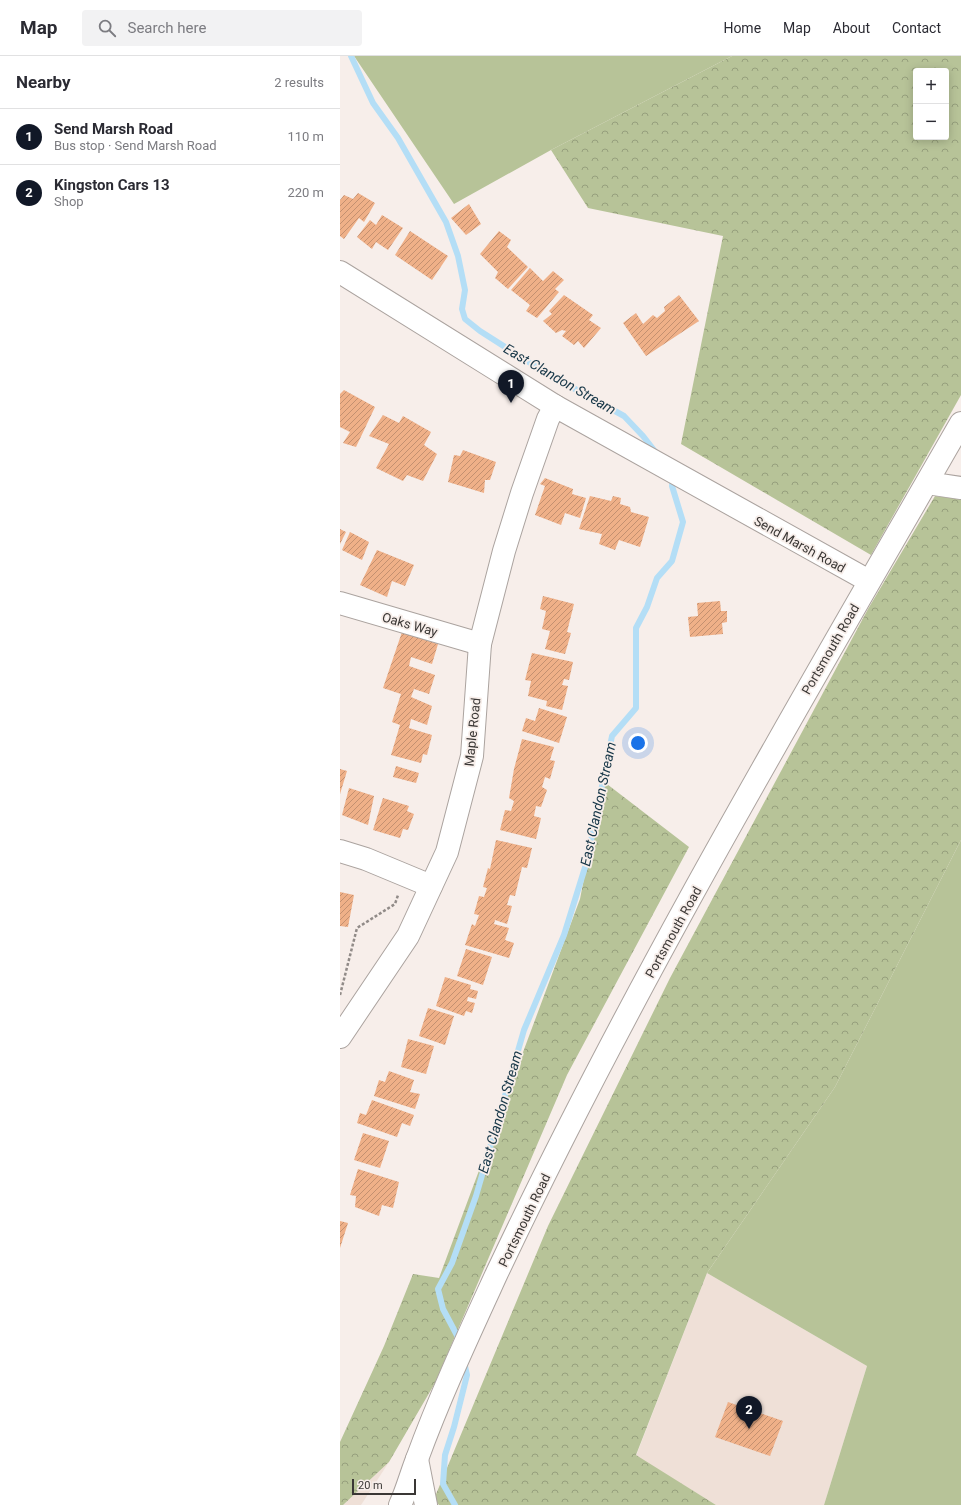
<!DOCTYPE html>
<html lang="en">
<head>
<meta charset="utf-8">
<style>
  :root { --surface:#fff; --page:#f2f2f3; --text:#2b2b33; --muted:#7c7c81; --line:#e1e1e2; --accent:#111827 }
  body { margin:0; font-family:Roboto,sans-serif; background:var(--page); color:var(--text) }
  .controls { position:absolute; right:12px; top:12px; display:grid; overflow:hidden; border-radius:4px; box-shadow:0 2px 10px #0003 }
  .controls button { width:36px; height:36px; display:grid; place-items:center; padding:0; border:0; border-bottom:1px solid var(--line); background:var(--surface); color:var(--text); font:20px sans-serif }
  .scale { position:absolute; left:12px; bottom:10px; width:64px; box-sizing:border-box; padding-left:4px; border:2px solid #3a3735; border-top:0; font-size:11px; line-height:14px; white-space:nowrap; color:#3a3735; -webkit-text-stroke:3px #f7eeea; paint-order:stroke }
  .you { position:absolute; left:298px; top:687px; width:14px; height:14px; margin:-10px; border:3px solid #fff; border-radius:50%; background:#1a73e8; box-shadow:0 0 0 6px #1a73e833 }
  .badge { display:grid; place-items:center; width:26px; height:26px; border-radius:50%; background:var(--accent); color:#fff; font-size:13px; font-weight:700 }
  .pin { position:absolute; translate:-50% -33px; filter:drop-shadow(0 1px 2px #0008) }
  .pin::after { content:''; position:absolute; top:21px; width:14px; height:12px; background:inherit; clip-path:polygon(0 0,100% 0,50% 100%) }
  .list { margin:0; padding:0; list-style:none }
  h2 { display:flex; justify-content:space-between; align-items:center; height:52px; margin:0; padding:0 16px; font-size:17px }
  h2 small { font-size:13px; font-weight:400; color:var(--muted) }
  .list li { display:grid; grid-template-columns:26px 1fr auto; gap:12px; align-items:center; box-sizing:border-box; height:56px; padding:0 16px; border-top:1px solid var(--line) }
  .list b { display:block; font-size:15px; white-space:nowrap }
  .list p { margin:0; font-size:13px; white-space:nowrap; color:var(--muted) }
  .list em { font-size:13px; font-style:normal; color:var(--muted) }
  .icon { flex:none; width:22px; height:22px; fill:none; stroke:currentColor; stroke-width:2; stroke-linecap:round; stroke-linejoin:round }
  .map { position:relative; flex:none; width:621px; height:1449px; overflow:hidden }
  header { display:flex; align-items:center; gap:24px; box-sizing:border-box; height:56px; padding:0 20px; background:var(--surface); border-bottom:1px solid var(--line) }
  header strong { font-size:19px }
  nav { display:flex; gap:22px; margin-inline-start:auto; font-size:14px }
  .search { width:280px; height:36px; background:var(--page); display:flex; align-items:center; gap:10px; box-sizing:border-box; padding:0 14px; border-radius:4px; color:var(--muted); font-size:15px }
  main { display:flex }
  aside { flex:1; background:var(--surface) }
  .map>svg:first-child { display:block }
</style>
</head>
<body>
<header>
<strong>Map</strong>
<div class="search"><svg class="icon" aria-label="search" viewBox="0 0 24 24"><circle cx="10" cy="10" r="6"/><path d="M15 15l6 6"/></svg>Search here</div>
<nav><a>Home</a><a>Map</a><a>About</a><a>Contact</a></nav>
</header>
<main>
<aside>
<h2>Nearby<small>2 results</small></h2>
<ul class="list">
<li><span class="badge">1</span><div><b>Send Marsh Road</b><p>Bus stop · Send Marsh Road</p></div><em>110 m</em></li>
<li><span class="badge">2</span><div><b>Kingston Cars 13</b><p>Shop</p></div><em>220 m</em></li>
</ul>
</aside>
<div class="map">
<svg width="621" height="1449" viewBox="0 0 621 1449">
  <defs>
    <pattern id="forest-crowns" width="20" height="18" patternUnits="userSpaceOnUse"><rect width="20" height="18" fill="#b7c398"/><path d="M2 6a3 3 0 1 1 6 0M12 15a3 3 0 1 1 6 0" fill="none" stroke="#969f7d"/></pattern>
    <pattern id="building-hatch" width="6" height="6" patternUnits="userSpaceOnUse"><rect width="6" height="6" fill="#efb088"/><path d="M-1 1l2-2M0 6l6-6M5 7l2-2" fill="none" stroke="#c39070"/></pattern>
  </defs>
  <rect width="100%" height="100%" fill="#f7eeea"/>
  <g fill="#efe0d7">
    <path d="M367,1217L527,1310L484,1449H376L296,1400Z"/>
    <path d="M49,1406L21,1449H3Z"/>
  </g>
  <g fill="#b7c398">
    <path d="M14,0H392L211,94L114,148Z"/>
    <path d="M621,784V1449H484L527,1310L367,1217L495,1031Z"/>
  </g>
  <g fill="url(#forest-crowns)" fill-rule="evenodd">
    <path d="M392,0H621V339L531,499L341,388L383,180L248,152L211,94ZM576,15H606V81H576Z"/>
    <path d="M595,440L621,443V784L495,1031L367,1217L296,1399L376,1449H99L94,1443L208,1170L330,922L528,553Z"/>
    <path d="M263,725L349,791L227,1019L95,1327L49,1406L3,1449H0V1386L44,1290L73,1218L99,1222L240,843Z"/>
  </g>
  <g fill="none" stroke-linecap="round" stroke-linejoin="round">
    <g stroke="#b4def6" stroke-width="6">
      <path d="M11,0L33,47L58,82L106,166L118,200L125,234L122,253L125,263L140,275L206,317L284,360L303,380L317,398"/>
      <path d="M120,1285L103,1253L98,1233L112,1207L136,1140L184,974L224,879L247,805L272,680L296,652V572L307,551L317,522L332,505L343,466L332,430L333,420"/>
      <path d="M115,1449L103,1428L105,1399L114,1371L127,1319L124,1306"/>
    </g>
  </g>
  <g fill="url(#building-hatch)">
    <path d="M18,137L35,147L24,166L19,162L4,183L0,180V144L4,139L13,143Z"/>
    <path d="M129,148L141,168L126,179L111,162Z"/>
    <path d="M42,159L63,172L48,194L36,186L32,193L17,181L30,164L36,169Z"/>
    <path d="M70,175L108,200L92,224L55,199Z"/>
    <path d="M159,175L171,184L167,191L188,211L168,233L155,222L158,216L140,198Z"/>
    <path d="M190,212L203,225L213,215L224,224L215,233L219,236L197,262L186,255L190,249L171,234Z"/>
    <path d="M224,239L253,259L249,264L261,272L244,292L238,285L234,289L222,280L226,275L222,274L216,277L203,265L212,258L209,255Z"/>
    <path d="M339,239L359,265L306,300L283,267L296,257L303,268L313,259L317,262L325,255L324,251Z"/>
    <path d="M4,334L35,351L16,391L3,387L10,376L0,371V338Z"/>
    <path d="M43,359L59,367L63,360L91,376L84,389L97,398L83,425L67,419L63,425L36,412L49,388L29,380Z"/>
    <path d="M123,394L156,406L150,424H145L144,437L108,426L114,399L120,400Z"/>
    <path d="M205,422L233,433L232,438L246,442L240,462L225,457L221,469L195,459L205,430L200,428Z"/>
    <path d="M250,440L271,445L273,440L281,442L280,448L290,451L291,456L309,461L300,491L279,484L275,494L259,488L262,478L239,473Z"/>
    <path d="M0,473L6,476L0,488Z"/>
    <path d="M10,476L29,486L22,504L2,494Z"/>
    <path d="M37,494L74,509L65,530L52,525L47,541L20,529Z"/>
    <path d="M203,540L234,548L227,576L231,577L225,598L205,593L210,575L202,573L206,555L200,553Z"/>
    <path d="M380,545L381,555H387V566L382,567L383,578L350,581L348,561L358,560L357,547Z"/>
    <path d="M62,576L98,588L92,608L71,601L69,610L95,619L89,638L74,633L71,641L92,650L87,669L71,663L69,672L92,679L87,699L83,698L81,707L51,699L60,669L52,666L61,638L43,632Z"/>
    <path d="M192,597L233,606L229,624L224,623L222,629L228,630L222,654L206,650L207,645L188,640L191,625L185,624Z"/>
    <path d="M199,652L227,661L219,687L182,675L186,662L195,665Z"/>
    <path d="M182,683L214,691L210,704L215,705L210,723L205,721L202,731L207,734L201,751L196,750L194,760L201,762L196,783L160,774L165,754L171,755L174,745L169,742L174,713Z"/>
    <path d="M56,710L79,717L76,727L53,721Z"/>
    <path d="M0,713L7,715L0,738Z"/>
    <path d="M9,732L34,740L28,769L2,759Z"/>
    <path d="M43,742L69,750L67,755L74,758L68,774L63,773L60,782L33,774Z"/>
    <path d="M156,784L192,792L187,812L182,811L175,840L170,839L167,849L172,850L167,868L155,864L154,868L169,872L165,884L174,887L169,902L125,889L132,868L135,870L139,859L134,858L139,840L144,841L147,832L143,831L148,812L150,813Z"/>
    <path d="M0,836L14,839L8,871L0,870Z"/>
    <path d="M126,893L152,901L143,929L117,920Z"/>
    <path d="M105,921L131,929L130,933L138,935L136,943L128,941L127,945L135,947L132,957L126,955L124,960L96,950Z"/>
    <path d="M88,952L114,960L105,989L79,980Z"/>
    <path d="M68,983L94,990L86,1018L61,1011Z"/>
    <path d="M49,1015L74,1024L70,1036L80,1038L75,1053L34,1040L39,1024L45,1026Z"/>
    <path d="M32,1044L74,1059L70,1070L62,1067L57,1081L17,1067L20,1057L26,1059Z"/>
    <path d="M23,1077L49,1085L40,1112L14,1104Z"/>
    <path d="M18,1113L59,1126L53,1152L42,1149L39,1160L15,1151L16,1140L10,1139Z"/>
    <path d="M0,1165L8,1167L0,1192Z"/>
    <path d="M388,1346L443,1365L430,1400L375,1381Z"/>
  </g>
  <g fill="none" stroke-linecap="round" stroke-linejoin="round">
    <defs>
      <g id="minor">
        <path d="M587,427L621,432"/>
        <path d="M0,547L140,588"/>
        <path d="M0,795L26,803L91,830"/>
        <path d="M0,981L68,880L107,796L132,700L140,588L164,495L182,437L208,363L215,350"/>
      </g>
      <g id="secondary">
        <path d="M0,216L215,350L529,525"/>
        <path d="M77,1403L86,1449"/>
        <path d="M60,1449C67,1434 71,1418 77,1403C100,1340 129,1278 157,1217C295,925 460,647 621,367"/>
      </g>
    </defs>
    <use href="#minor" stroke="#aba39f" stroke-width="24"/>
    <use href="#secondary" stroke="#aba39f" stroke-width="24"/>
    <path stroke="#918b88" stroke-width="2.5" stroke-dasharray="3 2" stroke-linecap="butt" d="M0,939L17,872L55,848L58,839"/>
    <use href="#minor" stroke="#fff" stroke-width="22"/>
    <use href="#secondary" stroke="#fff" stroke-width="22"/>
  </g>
  <g text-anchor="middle" stroke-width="3.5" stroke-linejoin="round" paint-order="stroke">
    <g font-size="13" fill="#3a3735" stroke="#f7eeea">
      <text transform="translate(460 488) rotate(29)" y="5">Send Marsh Road</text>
      <text transform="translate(70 568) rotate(16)" y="5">Oaks Way</text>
      <text transform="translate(490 593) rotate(-60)" y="5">Portsmouth Road</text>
      <text transform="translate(132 676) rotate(-84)" y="5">Maple Road</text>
      <text transform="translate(333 876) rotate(-61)" y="5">Portsmouth Road</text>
      <text transform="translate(184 1164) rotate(-64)" y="5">Portsmouth Road</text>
    </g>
    <g font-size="14" font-style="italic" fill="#163647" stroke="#f7eeea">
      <text transform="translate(220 323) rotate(30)" y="5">East Clandon Stream</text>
      <text transform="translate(258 748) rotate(-78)" y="5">East Clandon Stream</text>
      <text transform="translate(160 1056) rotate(-74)" y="5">East Clandon Stream</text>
    </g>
  </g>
</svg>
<div class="controls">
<button>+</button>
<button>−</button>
</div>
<div class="scale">20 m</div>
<div class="you"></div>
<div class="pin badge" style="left:171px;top:347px">1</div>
<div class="pin badge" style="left:409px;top:1373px">2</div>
</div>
</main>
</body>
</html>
